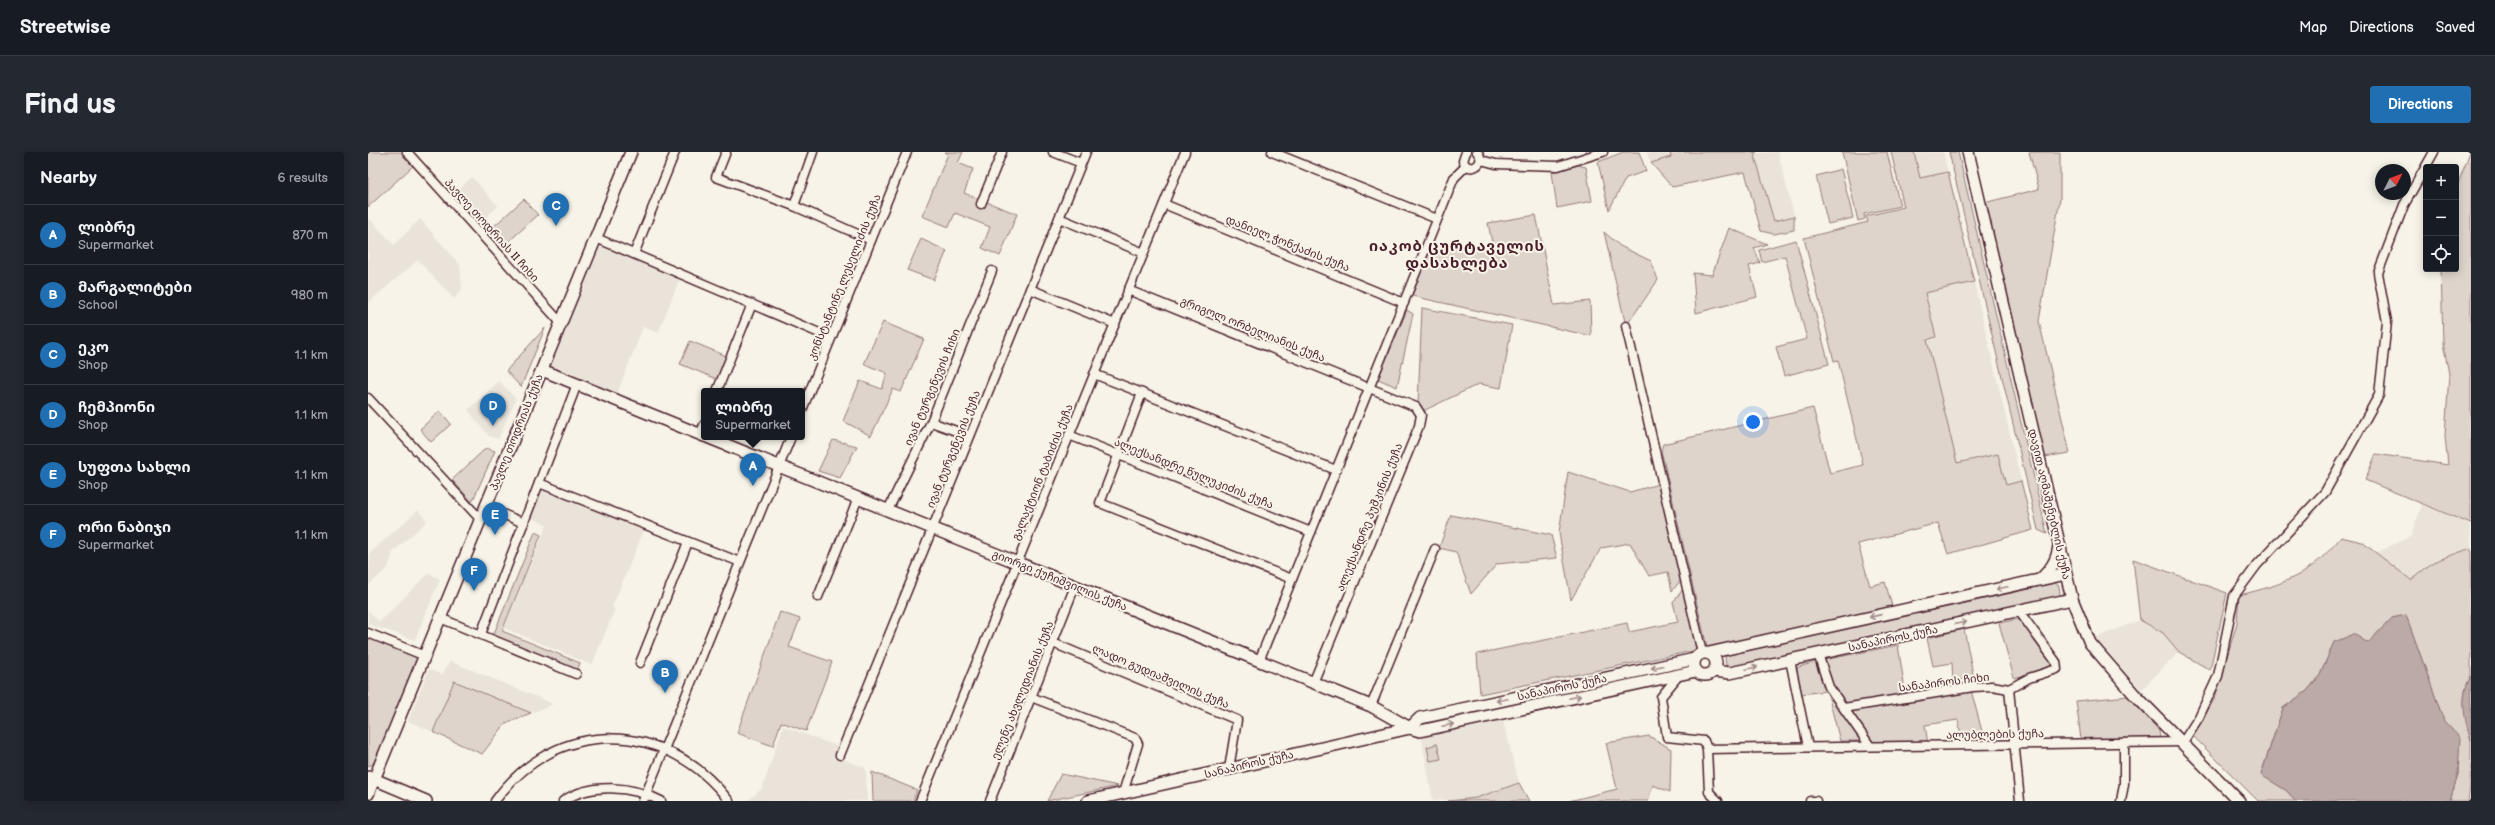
<!DOCTYPE html>
<html lang="en">
<head>
<meta charset="utf-8">
<style>
  :root { --surface:#171b24; --page:#242831; --text:#f1f3f6; --muted:#9ea1a6; --line:#363941; --accent:#1f6fb2 }
  body { margin:0; font-family:"Balsamiq Sans","Noto Sans Georgian",sans-serif; background:var(--page); color:var(--text) }
  .controls { position:absolute; right:12px; top:12px; display:grid; overflow:hidden; border-radius:4px; box-shadow:0 2px 10px #0003 }
  .controls button { width:36px; height:36px; display:grid; place-items:center; padding:0; border:0; border-bottom:1px solid var(--line); background:var(--surface); color:var(--text); font:20px sans-serif }
  .compass { position:absolute; left:2007px; top:12px; width:36px; height:36px; border-radius:50%; background:var(--surface); box-shadow:0 2px 10px #0003; rotate:48deg }
  .you { position:absolute; left:1385px; top:270px; width:14px; height:14px; margin:-10px; border:3px solid #fff; border-radius:50%; background:#1a73e8; box-shadow:0 0 0 6px #1a73e833 }
  .badge { display:grid; place-items:center; width:26px; height:26px; border-radius:50%; background:var(--accent); color:#fff; font-size:13px; font-weight:700 }
  .pin { position:absolute; translate:-50% -33px; filter:drop-shadow(0 1px 2px #0008) }
  .pin::after { content:''; position:absolute; top:21px; width:14px; height:12px; background:inherit; clip-path:polygon(0 0,100% 0,50% 100%) }
  .popup { position:absolute; left:333px; top:236px; width:104px; height:52px; box-sizing:border-box; display:grid; place-content:center; border-radius:4px; background:var(--surface); filter:drop-shadow(0 1px 3px #0005); font-size:13px; white-space:nowrap; color:var(--muted) }
  .popup b { font-size:15px; color:var(--text) }
  .popup::after { content:''; position:absolute; left:50%; top:100%; margin-left:-8px; border:8px solid transparent; border-top-color:var(--surface) }
  .list { margin:0; padding:0; list-style:none }
  h2 { display:flex; justify-content:space-between; align-items:center; height:52px; margin:0; padding:0 16px; font-size:17px }
  h2 small { font-size:13px; font-weight:400; color:var(--muted) }
  .list li { display:grid; grid-template-columns:26px 1fr auto; gap:12px; align-items:center; box-sizing:border-box; height:60px; padding:0 16px; border-top:1px solid var(--line) }
  .list b { display:block; font-size:15px; white-space:nowrap }
  .list p { margin:0; font-size:13px; white-space:nowrap; color:var(--muted) }
  .list em { font-size:13px; font-style:normal; color:var(--muted) }
  .icon { flex:none; width:22px; height:22px; fill:none; stroke:currentColor; stroke-width:2; stroke-linecap:round; stroke-linejoin:round }
  .map { position:relative; flex:none; width:2103px; height:649px; overflow:hidden; border-radius:4px }
  header { display:flex; align-items:center; gap:24px; box-sizing:border-box; height:56px; padding:0 20px; background:var(--surface); border-bottom:1px solid var(--line) }
  header strong { font-size:19px }
  nav { display:flex; gap:22px; margin-inline-start:auto; font-size:14px }
  .intro { display:flex; align-items:center; justify-content:space-between; box-sizing:border-box; height:96px; padding:0 24px }
  h1 { margin:0; font-size:28px }
  .button { padding:10px 18px; border-radius:4px; background:var(--accent); color:#fff; font-size:14px; font-weight:700 }
  main { display:flex; gap:24px; padding:0 24px }
  aside { flex:1; background:var(--surface); border-radius:4px; box-shadow:0 2px 10px #0003 }
  .map>svg:first-child { display:block }
</style>
</head>
<body>
<header>
<strong>Streetwise</strong>
<nav><a>Map</a><a>Directions</a><a>Saved</a></nav>
</header>
<div class="intro"><h1>Find us</h1><a class="button">Directions</a></div>
<main>
<aside>
<h2>Nearby<small>6 results</small></h2>
<ul class="list">
<li><span class="badge">A</span><div><b>ლიბრე</b><p>Supermarket</p></div><em>870 m</em></li>
<li><span class="badge">B</span><div><b>მარგალიტები</b><p>School</p></div><em>980 m</em></li>
<li><span class="badge">C</span><div><b>ეკო</b><p>Shop</p></div><em>1.1 km</em></li>
<li><span class="badge">D</span><div><b>ჩემპიონი</b><p>Shop</p></div><em>1.1 km</em></li>
<li><span class="badge">E</span><div><b>სუფთა სახლი</b><p>Shop</p></div><em>1.1 km</em></li>
<li><span class="badge">F</span><div><b>ორი ნაბიჯი</b><p>Supermarket</p></div><em>1.1 km</em></li>
</ul>
</aside>
<div class="map">
<svg width="2103" height="649" viewBox="0 0 2103 649">
  <rect width="100%" height="100%" fill="#f7f3e8"/>
  <filter id="ink" filterUnits="userSpaceOnUse"><feTurbulence type="fractalNoise" baseFrequency=".025" numOctaves="2"/><feDisplacementMap in="SourceGraphic" scale="8" xChannelSelector="R" yChannelSelector="G"/><feConvolveMatrix kernelMatrix="1 2 1 2 8 2 1 2 1" color-interpolation-filters="sRGB"/></filter>
  <g filter="url(#ink)">
    <g fill="#eae3da">
      <path d="M1278,0H1302L1303,5L1283,11Z"/>
      <path d="M1410,0L1426,64L1406,69L1386,1Z"/>
      <path d="M1546,0H1575L1580,20L1552,26Z"/>
      <path d="M104,25L130,54L113,70L87,41Z"/>
      <path d="M0,65L26,93L52,67L92,113L94,137L86,147L50,108L0,151Z"/>
      <path d="M233,91L313,123L290,181L275,175L249,242L183,215Z"/>
      <path d="M1606,130L1653,329L1638,333L1630,302L1589,312L1559,189L1568,186L1557,141Z"/>
      <path d="M131,229L148,247L130,287L121,284L100,258Z"/>
      <path d="M175,333L277,376L244,455L247,457L224,513L136,476L179,373L161,365Z"/>
      <path d="M2054,353L2103,372V396L2065,410L2043,428L2008,401L2043,384Z"/>
      <path d="M50,358L59,369L25,400L20,416L0,434L2,401Z"/>
      <path d="M61,421L72,427L47,488L0,472V458L11,470Z"/>
      <path d="M1772,468L1795,481L1811,500L1773,538L1727,486Z"/>
      <path d="M82,509L181,550L184,553L163,561L86,529L65,580L40,569L61,517L74,523Z"/>
      <path d="M1134,565L1151,631L1108,646L1065,649L1053,582Z"/>
      <path d="M415,574L474,596L470,605L498,616L499,649H379L394,637Z"/>
    </g>
    <g fill="#ded4cc" stroke="#947a7c">
      <path d="M0,0H34L46,13L0,55Z"/>
      <path d="M577,0H595L590,11L605,17L596,41L649,62L632,104L614,96L622,75L587,61L581,75L554,64L580,2Z"/>
      <path d="M1255,0H1271L1278,19L1258,26L1241,58L1230,10Z"/>
      <path d="M1302,0H1389L1386,1L1406,69L1426,64V78L1406,82L1393,79L1377,20L1304,35L1283,11L1303,5Z"/>
      <path d="M1474,0H1519L1532,54L1496,62L1497,67L1490,69Z"/>
      <path d="M1523,0H1546L1552,26L1580,20L1606,130L1557,141L1568,185L1559,188L1589,311L1630,302L1638,333L1653,329L1665,378L1580,402L1570,371L1490,392L1502,434L1517,430L1524,454L1342,497L1339,495L1293,298L1295,292L1445,256L1462,321L1495,313L1470,208L1466,209L1436,86L1500,70L1498,64L1536,55Z"/>
      <path d="M1581,0H1590L1679,382L1670,378Z"/>
      <path d="M1661,0H1692V47L1671,169L1702,301L1676,305L1616,51L1671,37Z"/>
      <path d="M2102,0H2103V372L1997,328L2008,302L2080,313L2077,284L2081,222L2075,191L2073,117H2088V37Z"/>
      <path d="M1210,13L1218,15L1224,49L1189,56L1184,20Z"/>
      <path d="M1473,17L1485,66L1460,72L1448,24Z"/>
      <path d="M156,47L170,63L139,91L125,75Z"/>
      <path d="M1168,63L1186,153L1222,149L1223,184L1044,144L1061,98L1125,95L1120,71Z"/>
      <path d="M1361,76L1399,92L1386,96L1392,111L1381,114L1389,145L1328,161L1325,121L1344,123Z"/>
      <path d="M1236,80L1252,94L1283,109L1290,128L1258,174Z"/>
      <path d="M553,87L579,99L566,128L539,118Z"/>
      <path d="M1428,88L1461,212L1416,224L1408,195L1439,187L1417,104L1394,110L1391,98Z"/>
      <path d="M1054,156L1144,173L1133,236L1111,232L1055,259L1050,252Z"/>
      <path d="M1039,158L1045,162L1029,235L1010,227Z"/>
      <path d="M515,170L556,187L533,240L525,237L503,284L475,269L492,229L514,237L519,221L496,212Z"/>
      <path d="M177,176L153,235L138,219Z"/>
      <path d="M322,189L361,205L351,228L312,212Z"/>
      <path d="M72,259L83,272L63,290L52,277Z"/>
      <path d="M465,288L489,294L472,326L450,319Z"/>
      <path d="M118,296L127,299L104,350L84,328Z"/>
      <path d="M1200,320L1262,340L1291,332L1313,428L1304,439L1300,420L1281,424L1262,391L1233,396L1203,448L1191,381Z"/>
      <path d="M1083,363L1183,383L1189,406L1129,412L1103,442L1088,400L1071,396Z"/>
      <path d="M167,380L173,383L134,479L212,511L209,519L125,484Z"/>
      <path d="M1973,385L1994,390L2043,428L2065,410L2103,396V524C2090,547 2099,563 2103,587C2103,603 2103,634 2100,649H2082L2090,622L2091,586L2076,569L2038,463L2024,466L2000,491L1966,490L1952,523L1939,539L1915,556L1893,622L1919,639L1927,649H1890L1825,584L1847,546L1869,471L1871,443C1918,432 1942,423 1973,385Z"/>
      <path d="M1765,407L1859,441L1842,518L1811,500L1795,481L1772,468Z"/>
      <path d="M1687,431L1691,434L1692,442L1690,445L1361,516L1358,513L1357,505L1360,503Z"/>
      <path d="M1316,436L1330,498L1112,542L1109,502L1259,471L1261,480L1310,470L1305,450Z"/>
      <path d="M412,460L432,467L421,495L464,510L438,579L413,570L405,594L369,581Z"/>
      <path d="M1651,467L1682,510L1683,516L1646,526L1631,471Z"/>
      <path d="M1596,477L1606,527L1585,528L1584,511L1565,514L1559,486Z"/>
      <path d="M0,484L46,502L51,511L5,612L0,614Z"/>
      <path d="M1530,493L1538,545L1478,555L1465,536L1456,508Z"/>
      <path d="M1450,509L1459,539L1493,589H1472L1459,539L1432,542L1428,516Z"/>
      <path d="M86,529L163,561L138,571L114,602L65,580Z"/>
      <path d="M1603,538L1616,587L1594,588L1590,568L1557,573L1560,592L1503,594L1478,558Z"/>
      <path d="M1761,544L1791,579L1792,586L1713,587L1708,549Z"/>
      <path d="M1281,584L1303,597L1302,640L1285,633L1280,649H1201L1249,637L1238,591Z"/>
      <path d="M1069,592L1073,607L1062,609L1059,595Z"/>
      <path d="M504,620L549,638L545,649H505Z"/>
      <path d="M693,622L750,634L679,649Z"/>
      <path d="M1151,631L1161,649H1080L1108,646Z"/>
    </g>
    <g fill="#bcaaa7" stroke="#8e7275">
      <path d="M2038,463L2076,569L2092,586L2090,622L2082,649H1927L1919,639L1893,623L1915,556L1939,539L1952,523L1966,490L1986,482L2000,491L2024,466Z"/>
      <path d="M2103,524V588C2096,565 2091,546 2103,524Z"/>
    </g>
    <g fill="none" stroke-linecap="round" stroke-linejoin="round">
      <defs>
        <g id="street">
          <path d="M39,0L193,171"/>
          <path d="M358,0L348,25L426,54L503,88"/>
          <path d="M685,0L713,11"/>
          <path d="M904,0L1069,67"/>
          <path d="M1098,0L1095,9C1101,23 1120,11 1109,0"/>
          <path d="M1113,8L1128,12L1190,14L1235,0"/>
          <path d="M613,52L634,0"/>
          <path d="M796,52L1036,151"/>
          <path d="M426,54L445,0"/>
          <path d="M691,66L776,101"/>
          <path d="M228,86L463,186"/>
          <path d="M266,102L307,0"/>
          <path d="M662,137L747,172"/>
          <path d="M760,138L1048,255L1053,263L1051,274L945,531"/>
          <path d="M1258,174L1334,501"/>
          <path d="M726,222L968,318"/>
          <path d="M349,239L384,152"/>
          <path d="M774,241L732,351L924,427"/>
          <path d="M0,246L113,368"/>
          <path d="M434,258L539,0"/>
          <path d="M563,270L602,284"/>
          <path d="M332,282L336,273"/>
          <path d="M701,283L943,380"/>
          <path d="M171,331L372,410"/>
          <path d="M118,355L156,371"/>
          <path d="M520,358L563,270L624,119"/>
          <path d="M450,445L490,346"/>
          <path d="M72,466L208,522"/>
          <path d="M0,481L57,504"/>
          <path d="M113,482L209,232"/>
          <path d="M685,491L869,568L861,617"/>
          <path d="M1450,502L1461,535L1502,594"/>
          <path d="M1422,508L1440,595"/>
          <path d="M891,509L1086,26L1098,14"/>
          <path d="M272,511L320,390"/>
          <path d="M1311,523L1293,545L1299,585L1336,589L1339,597L1341,640L1350,649"/>
          <path d="M1641,537L1652,649"/>
          <path d="M663,545L767,586L770,592L755,641"/>
          <path d="M1003,554L1067,397"/>
          <path d="M1476,556L1605,535L1624,534L1641,537L1661,526L1689,517L1688,510L1651,459"/>
          <path d="M1339,597L1815,590L1831,565L1850,524L1866,444L1889,413L1957,340L2011,243L2019,170L2010,121L2036,53L2066,0"/>
          <path d="M472,603L718,0"/>
          <path d="M127,649C188,564 299,567 361,649"/>
          <path d="M195,649C223,630 264,634 293,649"/>
          <path d="M275,649L423,285"/>
          <path d="M552,649L817,0"/>
          <path d="M622,649L707,434"/>
          <path d="M1442,649H1448"/>
          <path d="M1753,649L1756,632V591"/>
        </g>
        <g id="secondary">
          <path d="M1600,0L1704,447L1722,491L1766,542L1871,649"/>
          <path d="M174,218L336,284"/>
          <path d="M339,285L1003,554L1042,576"/>
          <path d="M1673,427C1683,417 1689,409 1691,394"/>
          <circle cx="1337" cy="512" r="11"/>
          <path d="M1341,501L1698,422"/>
          <path d="M1346,519L1362,521L1704,447"/>
          <path d="M1042,576L1052,566L1327,507"/>
          <path d="M1,625L58,649"/>
          <path d="M0,642L263,0"/>
          <path d="M720,649L1042,576L1052,579L1328,519"/>
        </g>
      </defs>
      <use href="#street" stroke="#4a1f2b" stroke-width="11"/>
      <use href="#secondary" stroke="#4a1f2b" stroke-width="14"/>
      <use href="#street" stroke="#f7f3e8" stroke-width="8"/>
      <use href="#secondary" stroke="#f7f3e8" stroke-width="11"/>
    </g>
    <defs><path id="oneway-shaft" d="M-6 0H5M1.5-3L5.5 0L1.5 3" fill="none" stroke-width="1.6" stroke-linecap="round" stroke-linejoin="round"/></defs>
    <g stroke="#a0898a">
      <use href="#oneway-shaft" transform="translate(1634 436) rotate(168)"/>
      <use href="#oneway-shaft" transform="translate(1507 464) rotate(167)"/>
      <use href="#oneway-shaft" transform="translate(1593 471) rotate(-12)"/>
      <use href="#oneway-shaft" transform="translate(1289 515) rotate(168)"/>
      <use href="#oneway-shaft" transform="translate(1384 516) rotate(-12)"/>
      <use href="#oneway-shaft" transform="translate(1207 545) rotate(-12)"/>
      <use href="#oneway-shaft" transform="translate(1134 548) rotate(168)"/>
      <use href="#oneway-shaft" transform="translate(1080 573) rotate(-12)"/>
    </g>
  </g>
  <g text-anchor="middle" stroke-width="4" stroke-linejoin="round" paint-order="stroke">
    <g font-size="11" fill="#4a1f2b" stroke="#f7f3e8">
      <text transform="translate(124 78) rotate(48)" y="4">პავლე თოდრიას II ჩიხი</text>
      <text transform="translate(920 91) rotate(22)" y="4">დანიელ ჭონქაძის ქუჩა</text>
      <text transform="translate(476 125) rotate(-68)" y="4">კონსტანტინე ლესელიძის ქუჩა</text>
      <text transform="translate(885 177) rotate(22)" y="4">გრიგოლ ორბელიანის ქუჩა</text>
      <text transform="translate(564 235) rotate(-67)" y="4">ივან ტურგენევის ჩიხი</text>
      <text transform="translate(148 280) rotate(-68)" y="4">პავლე თოდრიას ქუჩა</text>
      <text transform="translate(585 297) rotate(-68)" y="4">ივან ტურგენევის ქუჩა</text>
      <text transform="translate(674 320) rotate(-68)" y="4">გალაქტიონ ტაბიძის ქუჩა</text>
      <text transform="translate(826 321) rotate(22)" y="4">ალექსანდრე წულუკიძის ქუჩა</text>
      <text transform="translate(1682 352) rotate(77)" y="4">დავით აღმაშენებლის ქუჩა</text>
      <text transform="translate(1001 365) rotate(-68)" y="4">ალექსანდრე პუშკინის ქუჩა</text>
      <text transform="translate(692 428) rotate(22)" y="4">გიორგი ქუჩიშვილის ქუჩა</text>
      <text transform="translate(1525 486) rotate(-12)" y="4">სანაპიროს ქუჩა</text>
      <text transform="translate(793 524) rotate(23)" y="4">ლადო გუდიაშვილის ქუჩა</text>
      <text transform="translate(1576 530) rotate(-7)" y="4">სანაპიროს ჩიხი</text>
      <text transform="translate(1194 535) rotate(-12)" y="4">სანაპიროს ქუჩა</text>
      <text transform="translate(654 538) rotate(-68)" y="4">ელენე ახვლედიანის ქუჩა</text>
      <text transform="translate(1627 582) rotate(-1)" y="4">ალუბლების ქუჩა</text>
      <text transform="translate(881 612) rotate(-13)" y="4">სანაპიროს ქუჩა</text>
    </g>
    <g font-size="15" font-weight="bold" letter-spacing="1" fill="#4a1f2b" stroke="#f7f3e8">
      <text x="1089" y="99">იაკობ ცურტაველის<tspan x="1089" dy="17">დასახლება</tspan></text>
    </g>
  </g>
</svg>
<div class="controls">
<button>+</button>
<button>−</button>
<button><svg class="icon" aria-label="locate" viewBox="0 0 24 24"><circle cx="12" cy="12" r="6"/><path d="M12 2v4M12 18v4M2 12h4M18 12h4"/></svg></button>
</div>
<svg class="compass" viewBox="-18 -18 36 36"><path d="M0-13l5 13h-10z" fill="#e53935"/><path d="M0 13l5-13h-10z" fill="#9ea1a6"/></svg>
<div class="you"></div>
<div class="pin badge" style="left:385px;top:334px">A</div>
<div class="popup"><b>ლიბრე</b>Supermarket</div>
<div class="pin badge" style="left:297px;top:541px">B</div>
<div class="pin badge" style="left:188px;top:74px">C</div>
<div class="pin badge" style="left:125px;top:274px">D</div>
<div class="pin badge" style="left:127px;top:383px">E</div>
<div class="pin badge" style="left:106px;top:439px">F</div>
</div>
</main>
</body>
</html>
